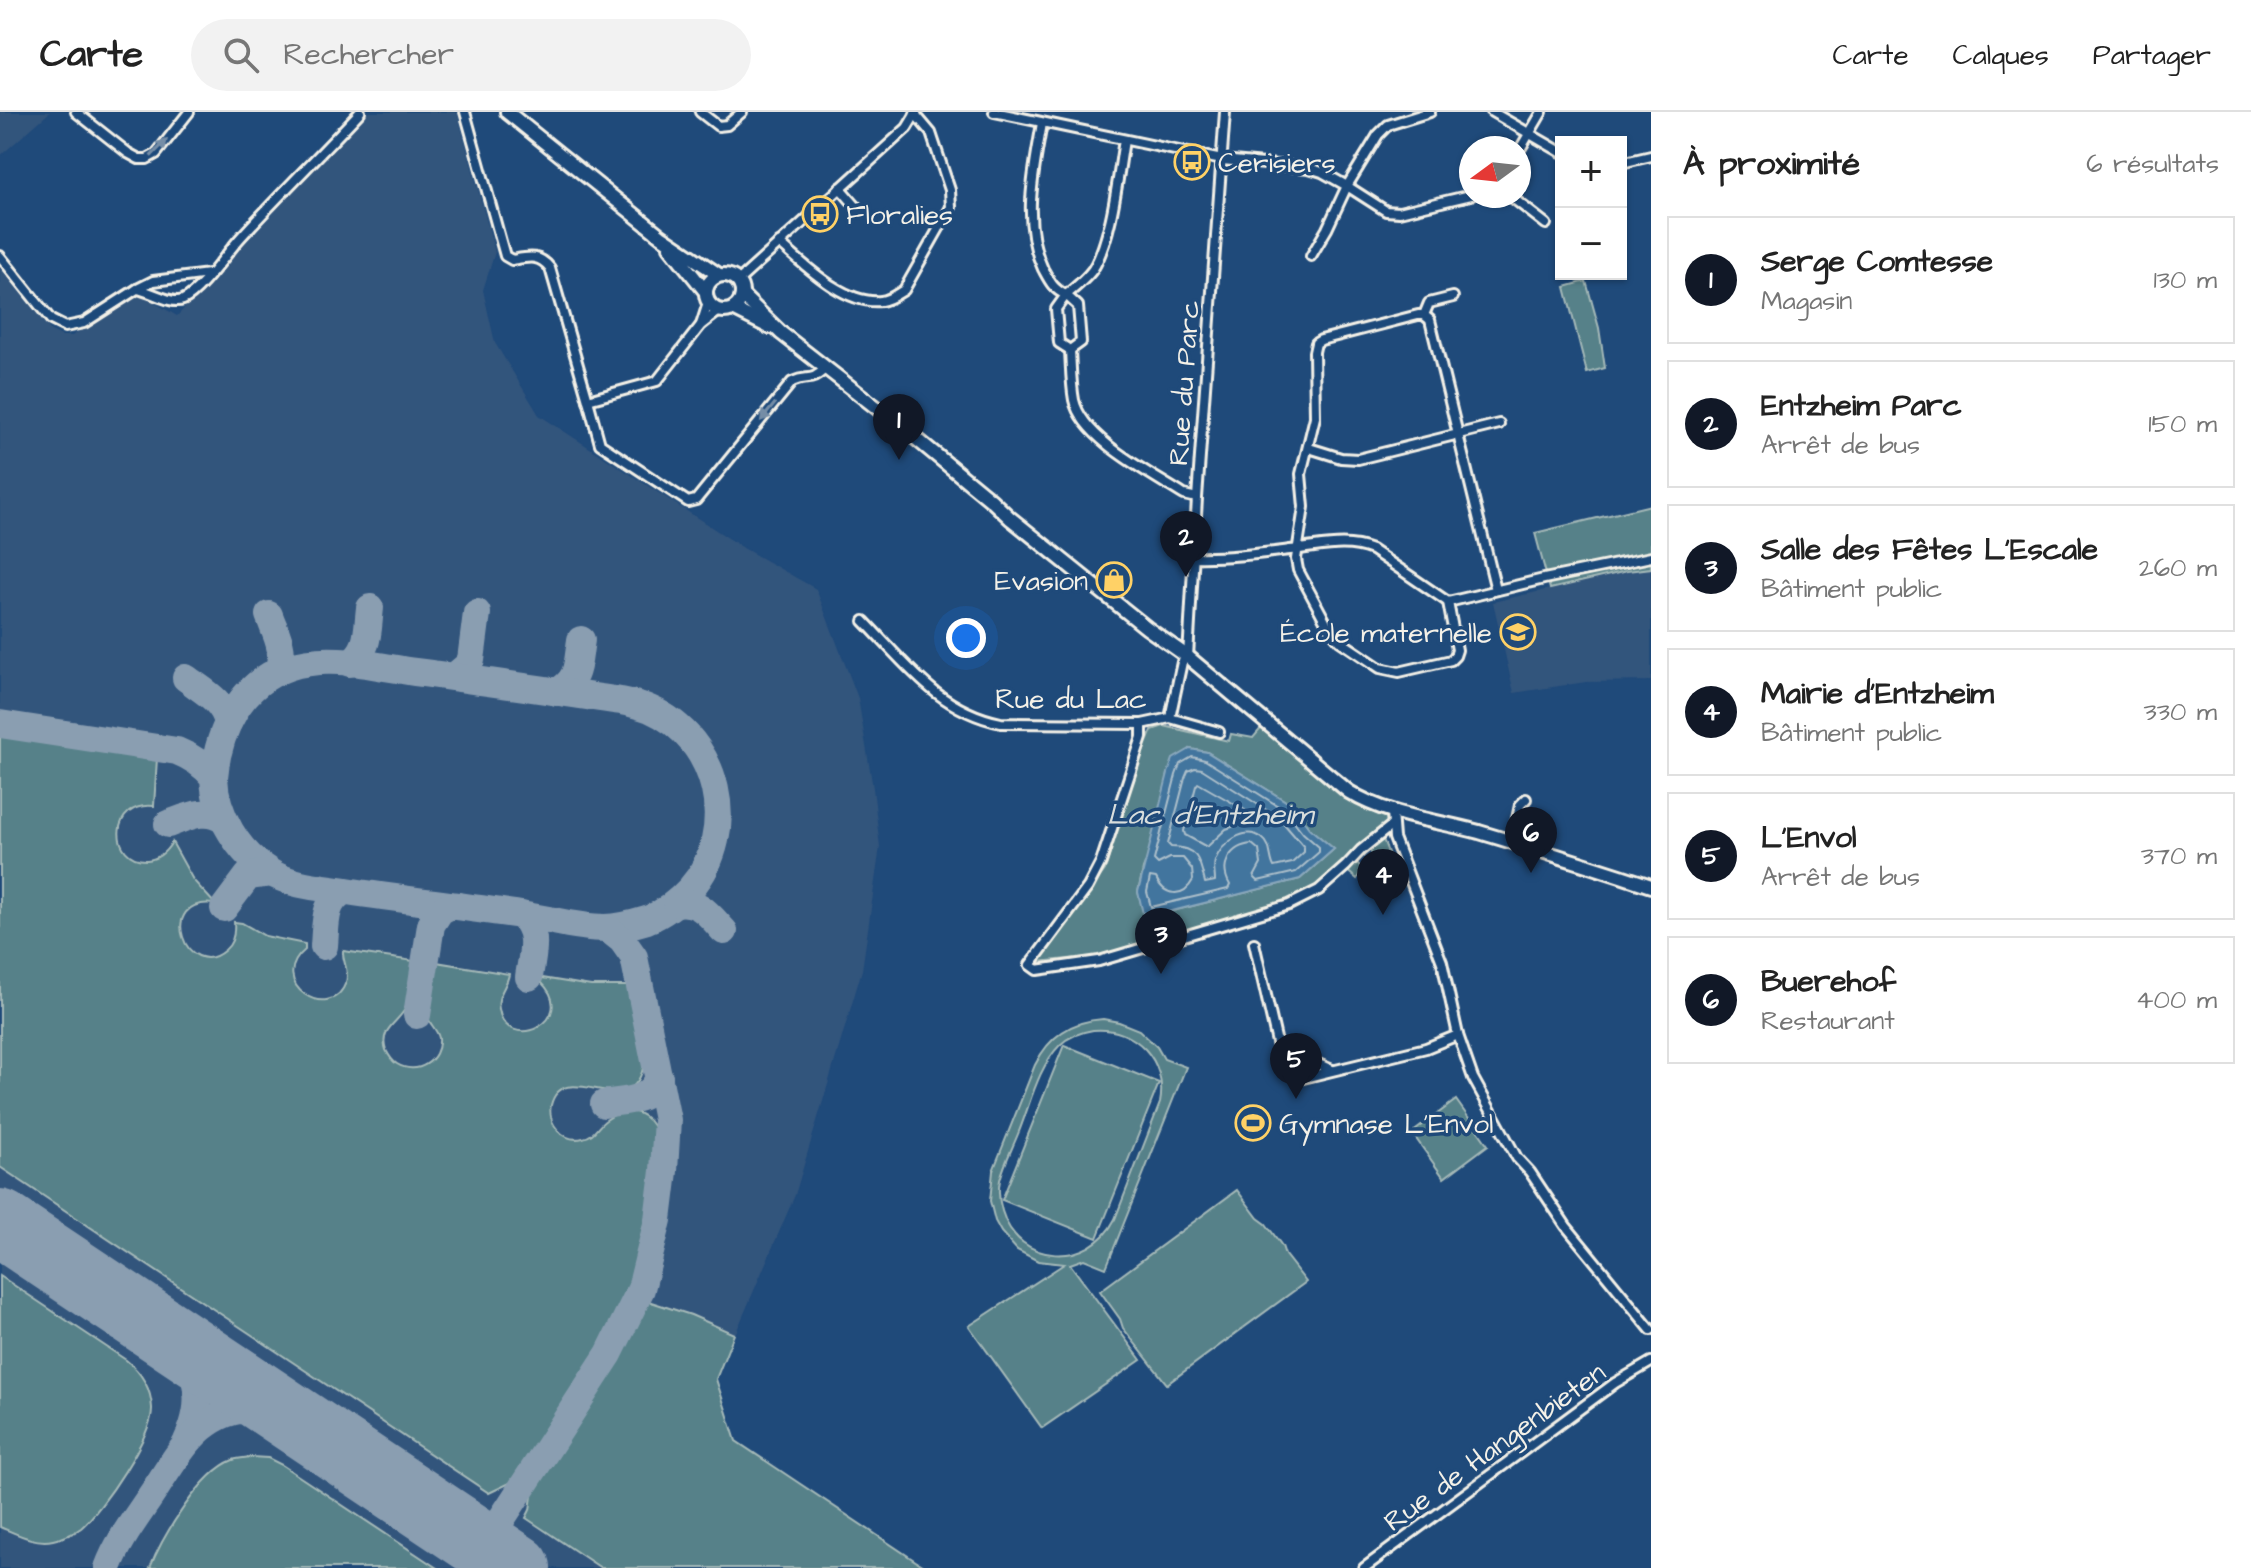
<!DOCTYPE html>
<html lang="fr">
<head>
<meta charset="utf-8">
<style>
  :root { --surface:#fff; --page:#f2f2f2; --text:#222; --muted:#767676; --line:#e0e0e0; --accent:#111827 }
  body { margin:0; font-family:"Architects Daughter",sans-serif; background:var(--page); color:var(--text) }
  .controls { position:absolute; right:24px; top:24px; display:grid; overflow:hidden; border-radius:0px; box-shadow:0 2px 6px #0004 }
  .controls button { width:72px; height:72px; display:grid; place-items:center; padding:0; border:0; border-bottom:2px solid var(--line); background:var(--surface); color:var(--text); font:40px sans-serif }
  .compass { position:absolute; left:1459px; top:24px; width:72px; height:72px; border-radius:50%; background:var(--surface); box-shadow:0 2px 6px #0004; rotate:255deg }
  .you { position:absolute; left:966px; top:526px; width:28px; height:28px; margin:-20px; border:6px solid #fff; border-radius:50%; background:#1a73e8; box-shadow:0 0 0 12px #1a73e833 }
  .badge { display:grid; place-items:center; width:52px; height:52px; border-radius:50%; background:var(--accent); color:#fff; font-size:26px; font-weight:700 }
  .pin { position:absolute; translate:-50% -66px; filter:drop-shadow(0 2px 4px #0008) }
  .pin::after { content:''; position:absolute; top:42px; width:28px; height:24px; background:inherit; clip-path:polygon(0 0,100% 0,50% 100%) }
  .list { margin:0; padding:0; list-style:none }
  h2 { display:flex; justify-content:space-between; align-items:center; height:104px; margin:0; padding:0 32px; font-size:34px }
  h2 small { font-size:26px; font-weight:400; color:var(--muted) }
  .list li { display:grid; grid-template-columns:52px 1fr auto; gap:24px; align-items:center; box-sizing:border-box; height:128px; margin:0 16px 16px; padding:0 16px; border:2px solid var(--line); border-radius:0px }
  .list b { display:block; font-size:30px; white-space:nowrap }
  .list p { margin:0; font-size:26px; white-space:nowrap; color:var(--muted) }
  .list em { font-size:26px; font-style:normal; color:var(--muted) }
  .icon { flex:none; width:44px; height:44px; fill:none; stroke:currentColor; stroke-width:2; stroke-linecap:round; stroke-linejoin:round }
  .map { position:relative; flex:none; width:1651px; height:1456px; overflow:hidden }
  header { display:flex; align-items:center; gap:48px; box-sizing:border-box; height:112px; padding:0 40px; background:var(--surface); border-bottom:2px solid var(--line) }
  header strong { font-size:38px }
  nav { display:flex; gap:44px; margin-inline-start:auto; font-size:28px }
  .search { width:560px; height:72px; background:var(--page); display:flex; align-items:center; gap:20px; box-sizing:border-box; padding:0 28px; border-radius:44px; color:var(--muted); font-size:30px }
  main { display:flex }
  aside { flex:1; background:var(--surface) }
  .map>svg:first-child { display:block }
</style>
</head>
<body>
<header>
<strong>Carte</strong>
<div class="search"><svg class="icon" aria-label="search" viewBox="0 0 24 24"><circle cx="10" cy="10" r="6"/><path d="M15 15l6 6"/></svg>Rechercher</div>
<nav><a>Carte</a><a>Calques</a><a>Partager</a></nav>
</header>
<main>
<div class="map">
<svg width="1651" height="1456" viewBox="0 0 1651 1456">
  <rect width="100%" height="100%" fill="#1f4a7a"/>
  <filter id="ink" filterUnits="userSpaceOnUse"><feTurbulence type="fractalNoise" baseFrequency=".0125" numOctaves="2"/><feDisplacementMap in="SourceGraphic" scale="16" xChannelSelector="R" yChannelSelector="G"/><feConvolveMatrix kernelMatrix="1 2 1 2 8 2 1 2 1" color-interpolation-filters="sRGB"/></filter>
  <g filter="url(#ink)">
    <g fill="#32547c">
      <path d="M0,0H50L0,44Z"/>
      <path d="M368,0H457L495,140L483,178L495,231L539,303L745,437L816,477L858,586L873,676L880,735L862,858L795,1083L716,1267L736,1329L926,1456H0V156L51,219L62,224H72L123,190L136,185H145L177,204Z"/>
      <path d="M1651,456V569L1586,570L1514,581L1493,490L1627,459Z"/>
    </g>
    <g fill="#568189" stroke="#a5b9b8" stroke-width="2" fill-rule="evenodd">
      <path d="M1586,169L1599,216L1605,256L1587,261L1565,175Z"/>
      <path d="M1651,393V456L1627,459L1550,477L1535,421Z"/>
      <path d="M1164,614L1229,629L1231,622L1253,626L1263,614L1348,687L1386,704L1388,719L1380,727H1383L1395,760C1380,762 1373,747 1369,735L1356,749L1362,757L1357,767L1346,758L1331,764L1302,784L1211,813L1099,844L1037,850L1105,758L1132,667L1152,618ZM1190,637L1207,640L1292,693L1309,716L1334,737L1300,767L1145,806L1138,780L1143,757Z"/>
      <path d="M0,624L157,646L154,694C109,689 109,749 147,748C159,747 166,740 172,730L193,768L215,792C155,784 186,872 225,838C234,831 235,821 234,810L242,811L265,824L305,832V838C265,871 331,913 346,870C350,858 342,850 343,839L414,849C412,862 412,878 408,891C402,910 378,915 386,938C389,944 392,949 397,952C417,964 441,949 439,926C437,917 429,912 428,905C425,890 432,865 436,850L509,862C507,875 496,883 499,897C506,943 581,909 541,870L542,866L591,874H630L645,941C641,1022 564,941 551,993C547,1011 563,1031 583,1026C595,1024 598,1013 606,1008C624,995 642,996 654,1015L650,1087L630,1172L597,1243L547,1319L512,1370L489,1381L0,1055Z"/>
      <path d="M1103,907L1119,910L1139,918L1157,935L1164,947L1186,955L1106,1156L1084,1147L1070,1152L1141,1248L1042,1316L969,1214L1064,1152L1038,1149L1017,1138L1001,1120L995,1109L990,1089L993,1059L1035,953C1049,924 1071,909 1103,907ZM1093,918C1135,914 1168,949 1160,991L1115,1107C1090,1157 1018,1154 1002,1099C999,1089 998,1078 1000,1068C1004,1052 1012,1037 1018,1022C1030,993 1038,955 1060,933C1069,924 1081,920 1093,918Z"/>
      <path d="M1064,933L1159,971L1097,1126L1002,1088Z"/>
      <path d="M1456,988L1488,1033L1444,1066L1412,1021Z"/>
      <path d="M1237,1078L1258,1106L1266,1112L1282,1134L1285,1143L1306,1170L1167,1272L1123,1216L1120,1207L1100,1179Z"/>
      <path d="M0,1164L126,1248C141,1260 151,1277 152,1296C153,1323 102,1398 81,1416C73,1422 63,1426 53,1428C35,1432 17,1422 0,1415Z"/>
      <path d="M648,1189L691,1203L734,1222L716,1267L736,1329L926,1456H601L526,1406L530,1398L533,1377L613,1258Z"/>
      <path d="M251,1345L268,1346L282,1353L437,1456H150C162,1425 201,1360 233,1348C239,1346 245,1346 251,1345Z"/>
    </g>
    <path fill="#42759e" stroke="#89a7bc" stroke-width="2" d="M1190,637L1207,640L1292,693L1309,716L1334,737L1300,767L1144,806L1138,780L1168,661L1173,647Z"/>
    <g fill="none" stroke-linecap="round" stroke-linejoin="round">
      <g stroke="#adbfca" stroke-width="2">
        <path d="M1192,645L1205,648L1286,699L1303,721L1319,735V740L1296,760L1258,769L1254,765L1261,752L1259,738L1252,732C1229,734 1219,754 1230,773L1228,777L1151,795L1147,780L1150,765L1156,766C1164,784 1183,787 1193,768L1192,757L1183,746H1170L1158,752L1154,748L1176,663L1180,652Z"/>
        <path d="M1195,656L1202,657L1279,706L1304,735V740L1292,751L1274,755C1269,746 1272,733 1262,726C1244,713 1221,732 1215,749C1213,755 1215,762 1215,769L1205,771C1200,749 1198,735 1171,735L1168,732L1185,666L1188,659Z"/>
        <path d="M1198,671L1252,702L1253,708L1226,717L1207,735L1185,723L1184,719L1196,674Z"/>
      </g>
      <g stroke="#8a9eb1" stroke-width="28">
        <path d="M269,503C276,523 287,539 277,560"/>
        <path d="M350,551C370,537 367,519 370,496"/>
        <path d="M454,565L467,554L471,548L477,501"/>
        <path d="M186,566C203,579 223,588 228,611"/>
        <path d="M557,580C580,567 577,552 581,528"/>
        <path d="M0,612L177,639C192,645 204,653 214,665C215,702 238,741 270,760C292,774 321,775 347,779C405,788 463,794 521,803C549,807 577,816 605,816C619,816 634,812 647,808C665,801 679,789 691,776C740,719 719,627 650,597C641,593 631,591 621,589C552,579 484,569 415,560C374,554 329,541 288,555C241,571 218,618 214,665"/>
        <path d="M168,712C188,705 205,695 224,708"/>
        <path d="M677,791C699,787 710,804 724,819"/>
        <path d="M224,796L248,764L271,761"/>
        <path d="M521,803C540,821 532,842 529,865"/>
        <path d="M324,834C326,813 323,790 344,779"/>
        <path d="M417,903L431,813L440,799L449,794"/>
        <path d="M604,992C626,988 651,990 659,965"/>
        <path d="M169,1224C199,1256 206,1289 187,1329"/>
        <path d="M484,1434L609,1242L641,1177L658,1108L664,1059L667,1008L634,845L622,828L607,816"/>
        <path d="M108,1456C118,1429 136,1406 152,1382C180,1340 203,1292 262,1297C272,1298 282,1303 292,1306"/>
      </g>
      <path stroke="#8a9eb1" stroke-width="68" d="M0,1111L517,1456"/>
      <defs>
        <g id="minor">
          <path d="M76,0L128,41L139,47H147L156,42L189,0"/>
          <path d="M465,0L505,144L512,148C529,145 539,142 550,156L588,288L657,269L701,213L719,199"/>
          <path d="M700,0L718,14L727,13L742,0"/>
          <path d="M994,0L1222,48L1309,56L1322,60L1347,74L1386,99L1399,100L1471,83"/>
          <path d="M1492,0L1561,40"/>
          <path d="M1042,11C1034,59 1021,110 1043,157C1050,170 1053,177 1066,183C1076,175 1086,167 1093,157C1112,126 1118,64 1124,28"/>
          <path d="M1519,39L1542,0"/>
          <path d="M1621,51L1651,44"/>
          <path d="M840,76L861,100"/>
          <path d="M1510,84L1546,112"/>
          <path d="M779,131C805,153 844,193 881,189C890,188 897,182 904,178L951,95L950,78L931,21L915,2"/>
          <path d="M0,144L51,208L65,215L84,211L137,177C151,179 171,193 183,188C201,180 227,140 241,125C280,82 321,42 360,0"/>
          <path d="M1311,144L1327,117L1347,74L1378,23L1388,13L1430,0"/>
          <path d="M738,169L907,16L916,1"/>
          <path d="M137,177L153,169L209,162"/>
          <path d="M1066,183L1078,194L1081,230L1070,238L1059,231L1056,197Z"/>
          <path d="M1424,203L1429,191L1453,185"/>
          <path d="M701,213L708,191"/>
          <path d="M1070,238C1071,254 1071,272 1074,288C1082,327 1152,362 1184,383L1197,386"/>
          <path d="M588,288L600,332L688,390L696,388L792,270C809,262 809,272 826,256"/>
          <path d="M1309,336L1341,346L1358,347L1499,312"/>
          <path d="M1193,445C1228,446 1264,441 1299,437C1325,434 1347,428 1372,438L1448,490L1544,467L1651,445"/>
          <path d="M1448,490L1457,538L1455,544L1451,548L1399,560L1380,556L1340,529L1329,516L1298,458L1296,447L1304,395L1301,362L1315,305L1314,240L1316,231L1321,228L1418,203H1424L1430,208L1496,478"/>
          <path d="M864,509C907,553 938,598 1001,611L1142,612L1170,606L1219,620"/>
          <path d="M1170,606L1182,550L1188,545L1197,386L1225,0"/>
          <path d="M1142,612V625L1101,750L1088,775L1030,853L1037,858L1099,849L1289,793L1319,778L1346,754L1361,738L1391,714"/>
          <path d="M1392,700L1394,726L1442,850L1458,923L1473,966L1517,1046L1530,1060L1566,1114L1651,1218"/>
          <path d="M1512,730L1520,693L1526,687"/>
          <path d="M1254,831L1278,935L1293,941L1303,966L1426,936L1458,923"/>
          <path d="M1293,941L1332,958"/>
          <path d="M1364,1456L1615,1271L1651,1250"/>
        </g>
        <g id="secondary">
          <path d="M507,0L661,124L719,163"/>
          <path d="M670,135L706,180"/>
          <circle cx="724" cy="181" r="18"/>
          <path d="M742,183L781,221L913,324L992,389L1010,406L1147,516L1188,545L1349,680C1388,704 1435,708 1479,720C1536,737 1594,755 1651,774"/>
          <path d="M733,197L769,215"/>
        </g>
      </defs>
      <use href="#minor" stroke="#f4f1e8" stroke-width="14"/>
      <use href="#secondary" stroke="#f4f1e8" stroke-width="18"/>
      <use href="#minor" stroke="#1f4a7a" stroke-width="8"/>
      <use href="#secondary" stroke="#1f4a7a" stroke-width="12"/>
    </g>
    <defs><path id="oneway-solid" d="M-6-.8H1V-3.2L6.5 0L1 3.2V.8H-6Z" transform="scale(2)"/></defs>
    <g fill="#748da6">
      <use href="#oneway-solid" transform="translate(159 36) rotate(-46)"/>
      <use href="#oneway-solid" transform="translate(768 300) rotate(129)"/>
    </g>
  </g>
  <defs>
    <symbol id="bus-ring" viewBox="-11 -11 22 22"><circle r="9.5" fill="#1f4a7a" stroke="#ffd166" stroke-width="1.5"/><path d="M-5-6H5V4H4V6H2V4H-2V6H-4V4H-5ZM-3.5-4V0h7V-4ZM-3.5 1.2v1.5H-2V1.2ZM2 1.2v1.5H3.5V1.2Z" fill="#ffd166"/></symbol>
    <symbol id="shop-ring" viewBox="-11 -11 22 22"><circle r="9.5" fill="#1f4a7a" stroke="#ffd166" stroke-width="1.5"/><path d="M-5-2.5h2.3a2.7 3.5 0 0 1 5.4 0H5L5.5 6h-11ZM-1.5-2.5h3a1.5 2.3 0 0 0-3 0Z" fill="#ffd166"/></symbol>
    <symbol id="school-ring" viewBox="-11 -11 22 22"><circle r="9.5" fill="#1f4a7a" stroke="#ffd166" stroke-width="1.5"/><path d="M0-5L7-2L0 1L-7-2ZM-4 1L0 2.5L4 1V4Q0 6-4 4Z" fill="#ffd166"/></symbol>
    <symbol id="stadium-ring" viewBox="-11 -11 22 22"><circle r="9.5" fill="#1f4a7a" stroke="#ffd166" stroke-width="1.5"/><path d="M0-5a6.5 5 0 1 0 0 10a6.5 5 0 1 0 0-10ZM-3.5-1.8h7v3.6h-7Z" fill="#ffd166"/></symbol>
  </defs>
  <g fill-rule="evenodd">
    <use href="#bus-ring" x="1172" y="30" width="40" height="40"/>
    <use href="#bus-ring" x="800" y="82" width="40" height="40"/>
    <use href="#shop-ring" x="1094" y="448" width="40" height="40"/>
    <use href="#school-ring" x="1498" y="500" width="40" height="40"/>
    <use href="#stadium-ring" x="1233" y="991" width="40" height="40"/>
  </g>
  <g text-anchor="middle" stroke-width="7" stroke-linejoin="round" paint-order="stroke">
    <g font-size="28" fill="#f4f1e8" stroke="#1f4a7a" text-anchor="start">
      <text x="1218" y="60">Cerisiers</text>
      <text x="846" y="112">Floralies</text>
      <text x="1088" y="478" text-anchor="end">Evasion</text>
      <text x="1492" y="530" text-anchor="end">École maternelle</text>
      <text x="1279" y="1021">Gymnase L'Envol</text>
    </g>
    <g font-size="28" fill="#f4f1e8" stroke="#1f4a7a">
      <text transform="translate(1183 271) rotate(-86)" y="10">Rue du Parc</text>
      <text x="1071" y="596">Rue du Lac</text>
      <text transform="translate(1494 1334) rotate(-36)" y="10">Rue de Hangenbieten</text>
    </g>
    <g font-size="30" font-style="italic" fill="#d9dedd" stroke="#1f4a7a">
      <text x="1210" y="712">Lac d'Entzheim</text>
    </g>
  </g>
</svg>
<div class="controls">
<button>+</button>
<button>−</button>
</div>
<svg class="compass" viewBox="-18 -18 36 36"><path d="M0-13l5 13h-10z" fill="#e53935"/><path d="M0 13l5-13h-10z" fill="#767676"/></svg>
<div class="you"></div>
<div class="pin badge" style="left:899px;top:348px">1</div>
<div class="pin badge" style="left:1186px;top:465px">2</div>
<div class="pin badge" style="left:1161px;top:862px">3</div>
<div class="pin badge" style="left:1383px;top:803px">4</div>
<div class="pin badge" style="left:1296px;top:987px">5</div>
<div class="pin badge" style="left:1531px;top:761px">6</div>
</div>
<aside>
<h2>À proximité<small>6 résultats</small></h2>
<ul class="list">
<li><span class="badge">1</span><div><b>Serge Comtesse</b><p>Magasin</p></div><em>130 m</em></li>
<li><span class="badge">2</span><div><b>Entzheim Parc</b><p>Arrêt de bus</p></div><em>150 m</em></li>
<li><span class="badge">3</span><div><b>Salle des Fêtes L’Escale</b><p>Bâtiment public</p></div><em>260 m</em></li>
<li><span class="badge">4</span><div><b>Mairie d'Entzheim</b><p>Bâtiment public</p></div><em>330 m</em></li>
<li><span class="badge">5</span><div><b>L'Envol</b><p>Arrêt de bus</p></div><em>370 m</em></li>
<li><span class="badge">6</span><div><b>Buerehof</b><p>Restaurant</p></div><em>400 m</em></li>
</ul>
</aside>
</main>
</body>
</html>
